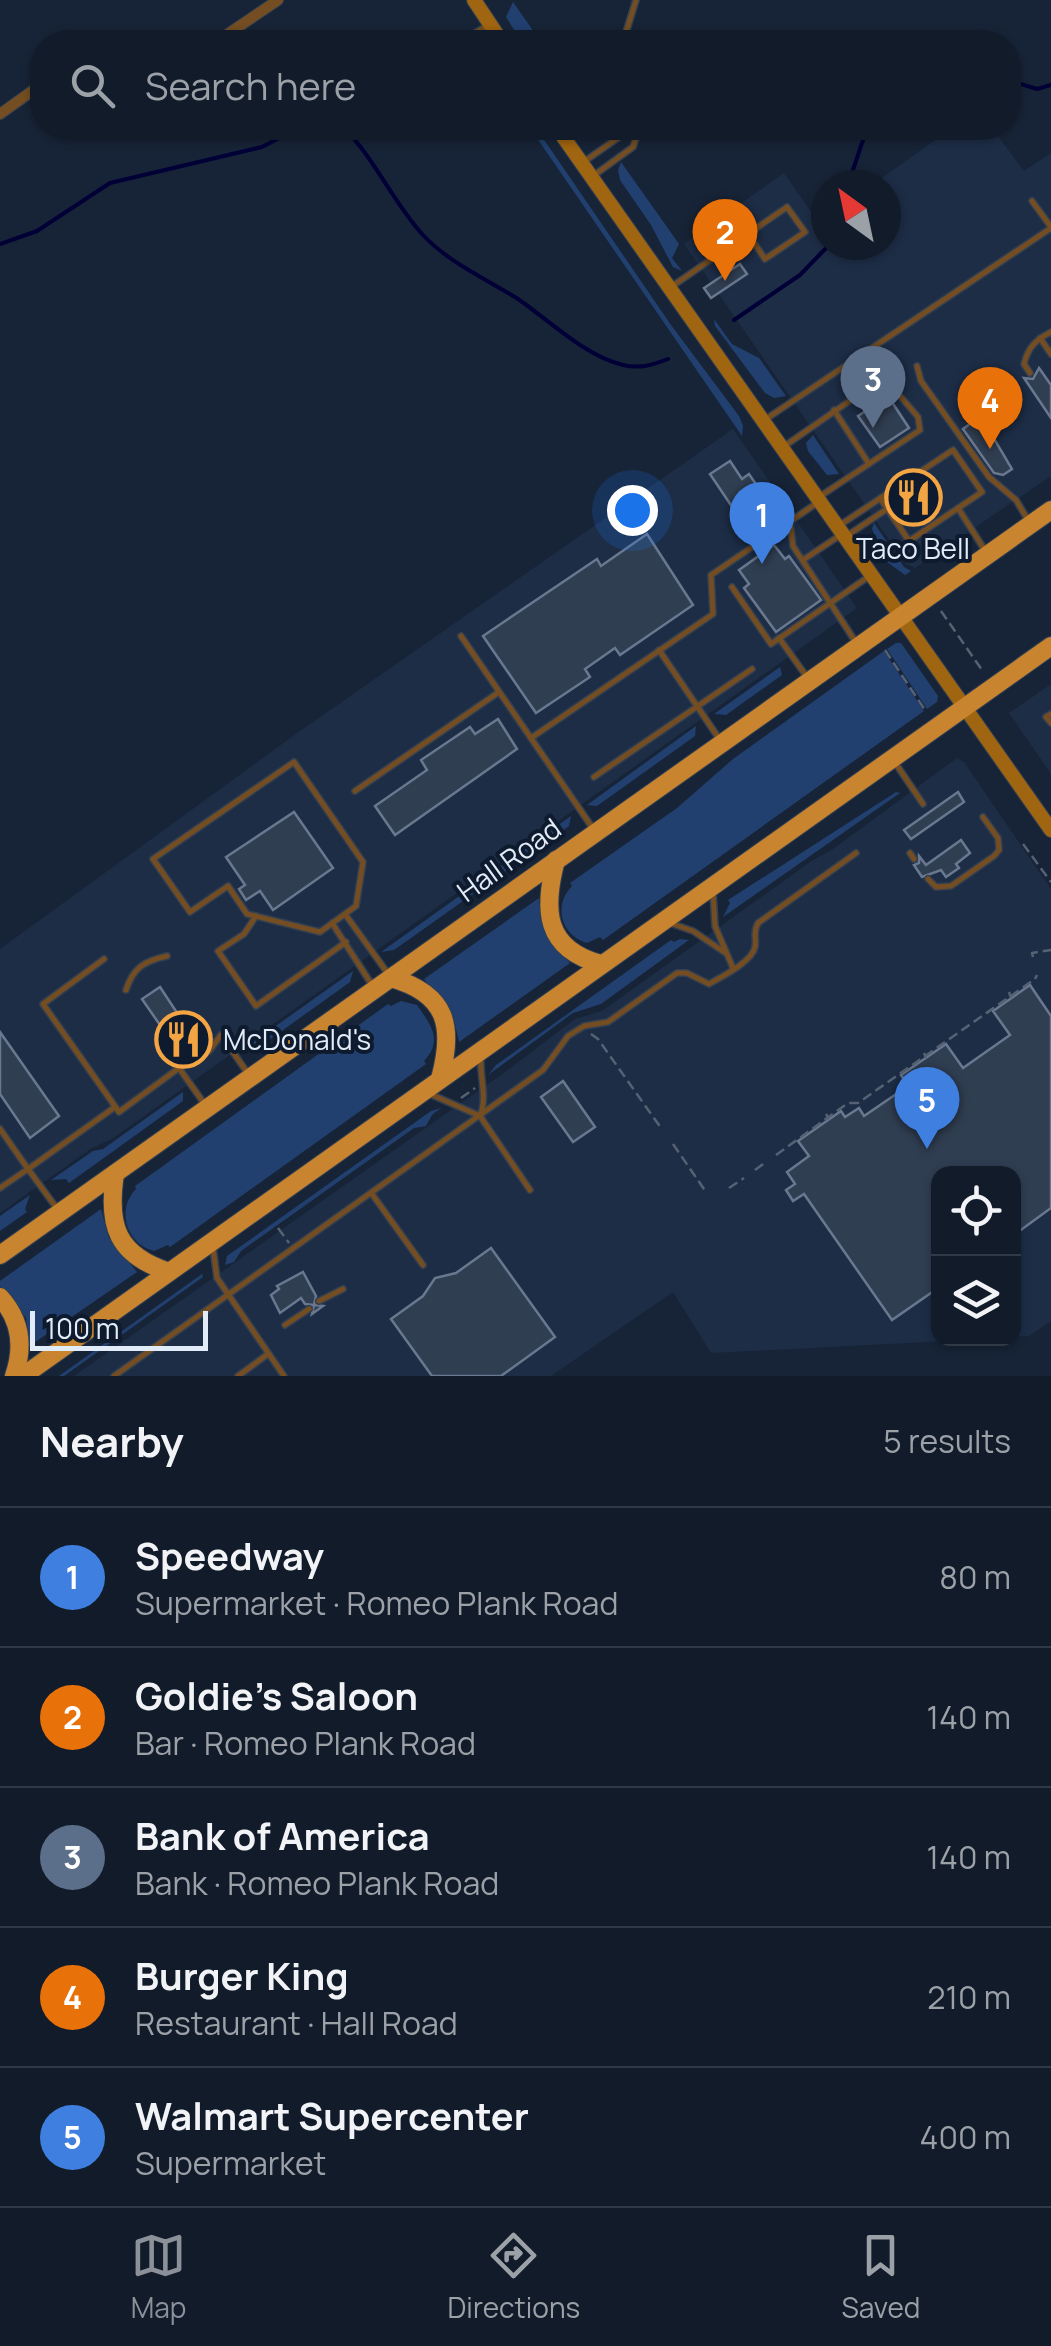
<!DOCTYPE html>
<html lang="en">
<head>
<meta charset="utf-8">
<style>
  :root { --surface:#111b29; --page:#1e2835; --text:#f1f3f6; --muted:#9ca1a8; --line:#303946; --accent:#8c9099 }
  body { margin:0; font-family:Manrope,sans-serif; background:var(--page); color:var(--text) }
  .controls { position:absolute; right:30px; bottom:30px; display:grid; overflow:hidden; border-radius:20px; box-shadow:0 2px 8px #0004 }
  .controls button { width:90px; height:90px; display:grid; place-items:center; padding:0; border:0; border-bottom:2px solid var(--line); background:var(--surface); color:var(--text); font:50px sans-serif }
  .compass { position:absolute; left:811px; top:170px; width:90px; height:90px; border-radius:50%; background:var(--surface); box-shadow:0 2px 8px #0004; rotate:327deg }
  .scale { position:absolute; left:30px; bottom:25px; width:178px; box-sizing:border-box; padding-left:10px; border:5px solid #e2ebf8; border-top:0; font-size:28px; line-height:35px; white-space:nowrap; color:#e2ebf8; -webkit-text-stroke:8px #0e1a2d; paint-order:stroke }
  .you { position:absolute; left:632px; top:510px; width:35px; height:35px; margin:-25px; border:8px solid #fff; border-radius:50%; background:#1a73e8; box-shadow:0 0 0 15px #1a73e833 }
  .badge { display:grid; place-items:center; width:65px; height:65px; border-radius:50%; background:var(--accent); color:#fff; font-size:32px; font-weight:700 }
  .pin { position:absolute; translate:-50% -82px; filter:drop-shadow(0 2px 5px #0008) }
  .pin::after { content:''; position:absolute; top:52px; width:35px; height:30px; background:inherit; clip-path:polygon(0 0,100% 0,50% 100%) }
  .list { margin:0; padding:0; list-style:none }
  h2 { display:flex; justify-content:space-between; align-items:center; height:130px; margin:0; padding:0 40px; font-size:42px }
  h2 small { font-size:32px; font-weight:400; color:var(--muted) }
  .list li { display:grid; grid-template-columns:65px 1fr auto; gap:30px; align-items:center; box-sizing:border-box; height:140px; padding:0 40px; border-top:2px solid var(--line) }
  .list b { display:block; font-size:38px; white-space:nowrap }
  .list p { margin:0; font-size:32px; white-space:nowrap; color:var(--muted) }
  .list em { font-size:32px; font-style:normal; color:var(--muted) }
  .icon { flex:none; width:55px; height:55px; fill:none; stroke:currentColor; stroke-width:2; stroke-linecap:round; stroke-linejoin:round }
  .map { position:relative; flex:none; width:1051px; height:1376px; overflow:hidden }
  .search { position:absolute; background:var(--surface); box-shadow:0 2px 8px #0004; left:30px; right:30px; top:30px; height:110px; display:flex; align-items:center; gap:25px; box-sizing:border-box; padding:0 35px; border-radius:40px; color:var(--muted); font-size:38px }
  .sheet { height:830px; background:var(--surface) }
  nav { display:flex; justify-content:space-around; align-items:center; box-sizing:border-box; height:140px; border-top:2px solid var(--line); background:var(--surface); font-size:28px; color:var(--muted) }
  nav a { display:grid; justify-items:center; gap:5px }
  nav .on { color:var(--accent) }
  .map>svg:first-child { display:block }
</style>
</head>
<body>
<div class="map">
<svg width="1051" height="1376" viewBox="0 0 1051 1376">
  <rect width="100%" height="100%" fill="#172437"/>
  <g fill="#1d2d46">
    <path d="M952,128H992L1024,171L1051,153V476L915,568L906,564L684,244L784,173L818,222L826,218V245H886V185H872Z"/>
    <path d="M733,429L857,608L112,1139L92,1148L0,1213V949L293,736Z"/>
    <path d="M1051,684V774L1009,713Z"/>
    <path d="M957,758L964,762L1051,889V1321L1029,1336L1014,1337V1174H938V1338L986,1339L711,1353L673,1292L551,1376H74L505,1072L575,1019L602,1011L813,860L833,849Z"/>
  </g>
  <g fill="#21406f">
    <path d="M513,2L541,42H522L506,17Z"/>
    <path d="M530,128H536L671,325L739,416L743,426L742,436Z"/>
    <path d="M621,162L679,244L672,258L682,271L673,267L651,225L620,180L618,170Z"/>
    <path d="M714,319L732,344L759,358L786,396L774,398L765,393L715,326Z"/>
    <path d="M813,435L839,474L827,475L808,451L806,443Z"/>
    <path d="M874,523L904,567L911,571L905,575L887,562L872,529Z"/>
    <path d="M896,643H901L938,696L937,702L927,709L887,649Z"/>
    <path d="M884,651L924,711L603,940L600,937L587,943C561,936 553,905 572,886L570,883L677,808L733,759Z"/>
    <path d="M780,667L782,675L726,715L714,714Z"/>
    <path d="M696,726L695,736L597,806L587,805Z"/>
    <path d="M896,792L900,793L723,917L730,903L728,900Z"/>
    <path d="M571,816L569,826L394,950L381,952Z"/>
    <path d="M539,898C541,930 549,940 570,963L459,1042L453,1016L424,979Z"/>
    <path d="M680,939L689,940L601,1004L573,1013L488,1075L496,1065L671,940L674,942Z"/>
    <path d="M353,971L350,982L251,1053L242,1050Z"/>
    <path d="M401,1001L417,1005C430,1024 444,1040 424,1061L426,1064L170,1247L168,1245L154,1251C126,1244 116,1209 136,1189L135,1186L388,1004L391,1006Z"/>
    <path d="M183,1092V1101L69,1183L66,1179L51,1180L93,1151L103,1149Z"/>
    <path d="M441,1108L432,1115L426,1126L414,1128L241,1251L234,1262L225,1265L227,1256L431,1111Z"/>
    <path d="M30,1195L25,1209L27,1212L0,1231V1216Z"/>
    <path d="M101,1209L109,1238L137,1272L28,1347L26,1318L0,1286V1281Z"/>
    <path d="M202,1274L203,1277L64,1376H59Z"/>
  </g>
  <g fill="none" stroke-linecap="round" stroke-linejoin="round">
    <g stroke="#000037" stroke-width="4">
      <path d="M1008,80L1037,89L1051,85"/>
      <path d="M344,128C375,159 393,202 422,234C449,263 485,278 518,299C550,321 585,356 623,365C641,369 652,365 668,359"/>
      <path d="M848,185L867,128"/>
      <path d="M0,244L37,231L110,183L262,147L298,128"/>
      <path d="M734,320L800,275L829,245"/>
    </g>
  </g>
  <g fill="#303e52" stroke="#69788f" stroke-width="2.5">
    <path d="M740,264L747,274L711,298L704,288Z"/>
    <path d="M1039,368L1051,385V418L1024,378L1033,379Z"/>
    <path d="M888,396L909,428L880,447L858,416Z"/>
    <path d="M982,415L996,435L993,437L1012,469L1003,475L994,473L963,429Z"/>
    <path d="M730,461L742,479L749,474L766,499L759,503L771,522L751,535L710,474Z"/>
    <path d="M927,480L936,493L901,516L892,503Z"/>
    <path d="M647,534L693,605L620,655L615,648L585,669L590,677L536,713L483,636L597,559L601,566Z"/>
    <path d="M774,545L785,559L789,556L821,600L776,632L744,588L749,584L739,570Z"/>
    <path d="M498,719L517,749L395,835L375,806L427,770L421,760L470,727L475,734Z"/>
    <path d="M958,792L964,802L911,839L904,830Z"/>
    <path d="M294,812L333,868L273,910L260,891L246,900L239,889L245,885L226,857Z"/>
    <path d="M961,840L970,853L956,864L959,868L946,877L941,870L922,877L914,865L919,863V856L926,865Z"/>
    <path d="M1030,985L1051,1016V1208L1014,1235V1174H938V1288L892,1320L804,1194L793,1201L786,1190L795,1184L787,1172L809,1156L798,1141L841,1111L845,1117L859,1108L864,1116L908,1086L901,1075L946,1044L963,1068L1010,1035L993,1011Z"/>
    <path d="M160,987L197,1043L180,1054L142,999Z"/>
    <path d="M0,1032L59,1116L30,1138L0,1094Z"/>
    <path d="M563,1081L595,1127L573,1142L541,1097Z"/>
    <path d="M491,1248L555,1337L501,1376H432L391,1319L423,1296L435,1278L456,1273Z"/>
    <path d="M303,1272L316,1296L314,1305L323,1306L312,1314L314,1305L305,1304L301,1298L280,1313L271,1295L279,1289L277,1286Z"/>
  </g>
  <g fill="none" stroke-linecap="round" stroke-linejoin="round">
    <defs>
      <g id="service">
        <path d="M460,42L487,26"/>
        <path d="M623,42L636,0"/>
        <path d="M439,128L449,132L456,128"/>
        <path d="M585,161L632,128L637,135L633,147L593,176"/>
        <path d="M1032,201L1051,227"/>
        <path d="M671,287L787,207L805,232L765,259L748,234"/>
        <path d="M1040,338L1051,354"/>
        <path d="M917,366L921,381L989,477L1016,500L1028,520"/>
        <path d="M1030,373L1024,364C1028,347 1036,340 1051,332"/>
        <path d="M834,410L869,464"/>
        <path d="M766,419L1051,228"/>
        <path d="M786,445L884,377L918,417L920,430L819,497"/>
        <path d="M958,508L986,552"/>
        <path d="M790,521L793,546L857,644"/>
        <path d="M840,525L953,450L982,492L909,541L880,498"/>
        <path d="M848,535L887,509"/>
        <path d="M803,560L842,534"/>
        <path d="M732,587L771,644L871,575"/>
        <path d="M461,636L594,830"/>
        <path d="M779,638L807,677"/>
        <path d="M659,650L720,740"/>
        <path d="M1051,714L1046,717L1051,723"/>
        <path d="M531,738L713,614L711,575L817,503"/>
        <path d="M294,762L363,862L356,906L320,932L247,914L228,886L190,912L153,859Z"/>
        <path d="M896,764L923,804"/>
        <path d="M594,777L752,669"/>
        <path d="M355,791L499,692"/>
        <path d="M910,853L914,859"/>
        <path d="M928,879L936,887L951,886L994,856L999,850L998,838L983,817"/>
        <path d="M713,891L715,926L733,968"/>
        <path d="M345,914L389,975"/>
        <path d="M256,916L244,934L218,951L256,1006L346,942"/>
        <path d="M332,923L374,988"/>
        <path d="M670,923L693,931L724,952"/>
        <path d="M104,959L43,1004L119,1112L179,1068L209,1051L221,1035L249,1075"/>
        <path d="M126,990C133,968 144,961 167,956"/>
        <path d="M179,1068L206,1106"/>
        <path d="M430,1094L480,1116C488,1097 479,1076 481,1055"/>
        <path d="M480,1116L530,1190"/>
        <path d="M0,1129L28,1169L115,1107"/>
        <path d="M0,1188L28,1169L58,1210"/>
        <path d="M372,1194L423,1265"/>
        <path d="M213,1248L217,1278L284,1376"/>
        <path d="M319,1301L343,1289"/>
        <path d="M285,1325L309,1309"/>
        <path d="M114,1376L543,1070L568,1036L584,1026L608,1022L677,973H687L709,984C721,977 752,962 755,947C757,937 752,934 758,923L856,853"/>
        <path d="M238,1376L268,1354"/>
      </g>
      <g id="minor">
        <path d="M216,42L278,0"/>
        <path d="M0,114L42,84"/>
      </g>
      <g id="secondary">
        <path d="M474,0L502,42"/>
        <path d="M557,128L1051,830"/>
      </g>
      <g id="trunk">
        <path d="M556,860C543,909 544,949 601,964"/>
        <path d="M391,978C448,994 454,1027 440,1079"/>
        <path d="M115,1174C107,1226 117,1255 169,1272"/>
        <path d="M0,1255L1051,510"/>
        <path d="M0,1297C21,1320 24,1347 14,1376"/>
        <path d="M23,1376L1051,646"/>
      </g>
    </defs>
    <use href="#service" stroke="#334052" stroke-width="8"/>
    <use href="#minor" stroke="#334052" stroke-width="12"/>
    <use href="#secondary" stroke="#334052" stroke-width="16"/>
    <use href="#trunk" stroke="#334052" stroke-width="20"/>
    <g stroke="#566273" stroke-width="2.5" stroke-dasharray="10 5" stroke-linecap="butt">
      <path d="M941,611L982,670"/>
      <path d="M885,650L925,710"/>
      <path d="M1023,844L1051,882"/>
      <path d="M1033,957L1032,953L1051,950"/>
      <path d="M1009,992L1011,998"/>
      <path d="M591,1034L598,1039L661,1128"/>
      <path d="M924,1053L926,1058"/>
      <path d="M461,1098L475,1088"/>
      <path d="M826,1114L829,1119"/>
      <path d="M673,1144L706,1192"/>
      <path d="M776,1155L848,1103H858L1035,979L1037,975"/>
      <path d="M755,1170L766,1162"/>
      <path d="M729,1188L744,1178"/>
      <path d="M278,1228L289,1243"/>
    </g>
    <use href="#service" stroke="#744e22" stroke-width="5"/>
    <use href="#minor" stroke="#744e22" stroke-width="10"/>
    <use href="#secondary" stroke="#a06510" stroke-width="14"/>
    <use href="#trunk" stroke="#c8842e" stroke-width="18"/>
  </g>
  <defs>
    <symbol id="restaurant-ring" viewBox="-11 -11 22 22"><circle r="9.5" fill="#0e1a2d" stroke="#f3a443" stroke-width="1.5"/><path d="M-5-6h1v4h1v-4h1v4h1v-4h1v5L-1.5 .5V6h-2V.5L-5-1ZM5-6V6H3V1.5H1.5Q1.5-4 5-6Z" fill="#f3a443"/></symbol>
  </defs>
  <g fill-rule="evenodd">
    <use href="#restaurant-ring" x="882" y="466" width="63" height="63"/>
    <use href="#restaurant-ring" x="152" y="1008" width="63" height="63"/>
  </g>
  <g text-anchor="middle" stroke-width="8" stroke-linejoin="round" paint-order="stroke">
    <g font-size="28" fill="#e2ebf8" stroke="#0e1a2d">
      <text x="913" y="559">Taco Bell</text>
      <text x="223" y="1050" text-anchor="start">McDonald's</text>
    </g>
    <g font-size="28" fill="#e2ebf8" stroke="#0e1a2d">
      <text transform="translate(509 860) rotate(-36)" y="10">Hall Road</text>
    </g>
  </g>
</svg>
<div class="controls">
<button><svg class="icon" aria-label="locate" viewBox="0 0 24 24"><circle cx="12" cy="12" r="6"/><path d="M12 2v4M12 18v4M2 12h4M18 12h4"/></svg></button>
<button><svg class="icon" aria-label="layers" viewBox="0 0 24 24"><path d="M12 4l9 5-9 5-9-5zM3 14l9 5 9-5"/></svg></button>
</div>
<svg class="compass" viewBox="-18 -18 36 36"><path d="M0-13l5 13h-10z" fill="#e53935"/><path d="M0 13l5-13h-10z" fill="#9ca1a8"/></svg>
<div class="scale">100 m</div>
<div class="you"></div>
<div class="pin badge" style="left:762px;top:564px;background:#3f7fe0">1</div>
<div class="pin badge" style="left:725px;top:281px;background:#e8710a">2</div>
<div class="pin badge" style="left:873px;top:428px;background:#5c6f8a">3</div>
<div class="pin badge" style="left:990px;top:449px;background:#e8710a">4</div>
<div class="pin badge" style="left:927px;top:1149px;background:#3f7fe0">5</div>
<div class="search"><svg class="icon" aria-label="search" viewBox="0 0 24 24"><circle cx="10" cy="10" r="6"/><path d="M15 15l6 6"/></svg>Search here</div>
</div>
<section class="sheet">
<h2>Nearby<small>5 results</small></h2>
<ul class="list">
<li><span class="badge" style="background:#3f7fe0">1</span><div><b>Speedway</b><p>Supermarket · Romeo Plank Road</p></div><em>80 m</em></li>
<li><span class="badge" style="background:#e8710a">2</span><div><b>Goldie's Saloon</b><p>Bar · Romeo Plank Road</p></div><em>140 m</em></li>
<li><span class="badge" style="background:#5c6f8a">3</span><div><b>Bank of America</b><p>Bank · Romeo Plank Road</p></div><em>140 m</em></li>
<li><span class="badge" style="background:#e8710a">4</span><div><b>Burger King</b><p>Restaurant · Hall Road</p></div><em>210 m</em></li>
<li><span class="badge" style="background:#3f7fe0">5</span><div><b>Walmart Supercenter</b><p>Supermarket</p></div><em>400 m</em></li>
</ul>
</section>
<nav>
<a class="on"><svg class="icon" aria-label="map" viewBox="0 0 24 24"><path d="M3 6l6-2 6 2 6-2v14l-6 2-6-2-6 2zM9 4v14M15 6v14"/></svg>Map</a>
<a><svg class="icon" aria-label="directions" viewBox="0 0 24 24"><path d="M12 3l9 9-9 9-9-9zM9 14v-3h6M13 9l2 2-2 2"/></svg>Directions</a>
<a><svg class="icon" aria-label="saved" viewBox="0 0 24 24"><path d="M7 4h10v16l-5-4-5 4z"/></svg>Saved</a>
</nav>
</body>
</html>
